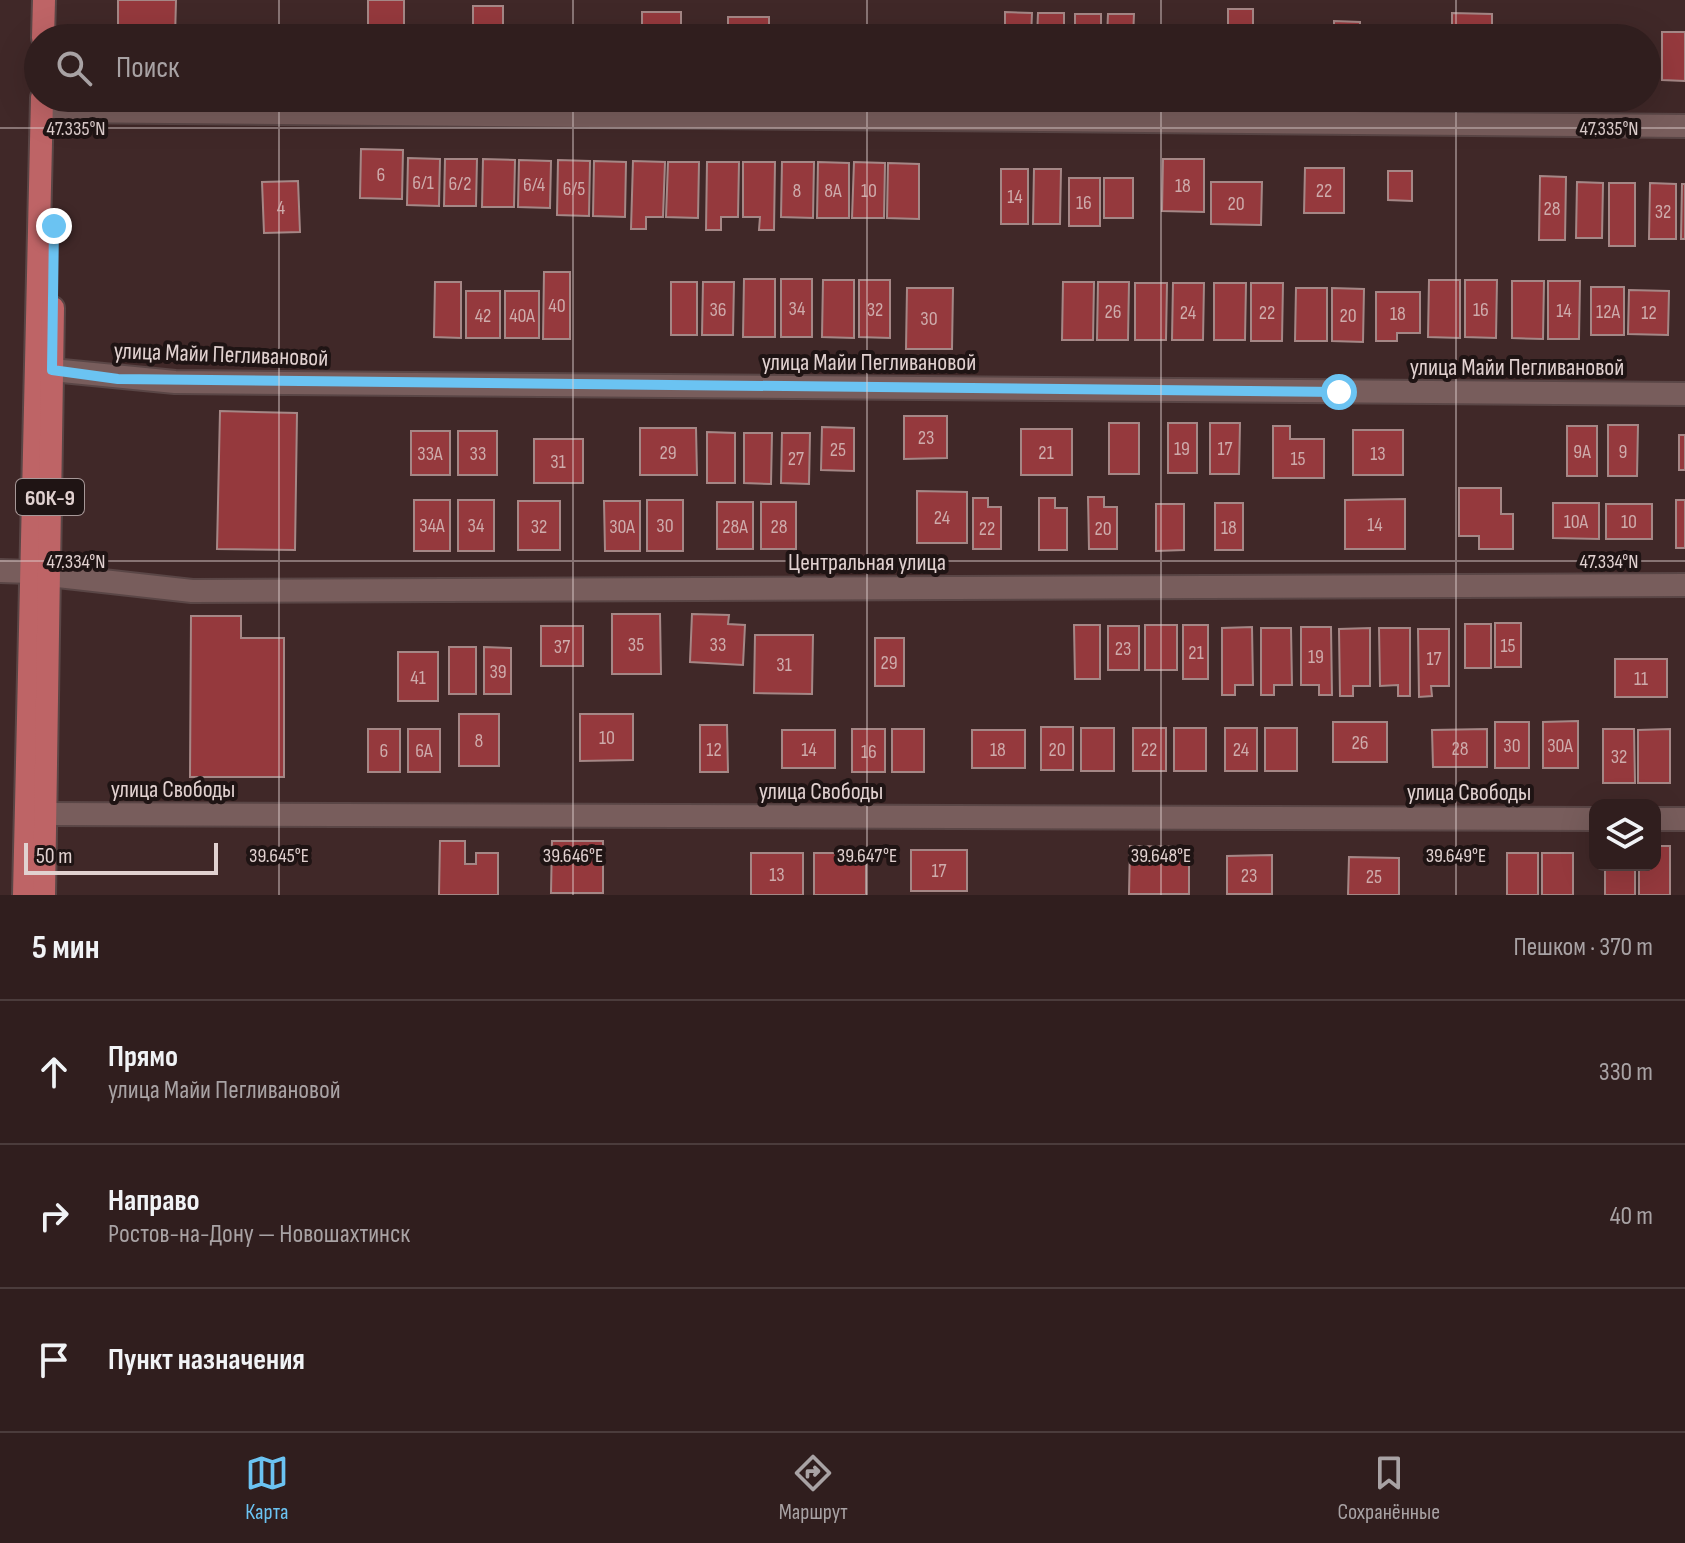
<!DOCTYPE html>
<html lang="ru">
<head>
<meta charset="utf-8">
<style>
  :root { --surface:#301e1e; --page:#3c2b2b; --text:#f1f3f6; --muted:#a8a2a4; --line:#4b3c3c; --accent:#6bc3f2 }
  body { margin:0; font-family:"Sofia Sans Condensed",sans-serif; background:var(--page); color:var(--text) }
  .controls { position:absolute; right:24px; bottom:24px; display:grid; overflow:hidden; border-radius:16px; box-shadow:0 8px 32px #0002 }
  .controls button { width:72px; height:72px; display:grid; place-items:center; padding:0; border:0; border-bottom:2px solid var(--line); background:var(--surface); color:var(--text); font:40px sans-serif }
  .scale { position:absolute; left:24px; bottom:20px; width:194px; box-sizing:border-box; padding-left:8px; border:4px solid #e1d1d0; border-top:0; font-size:22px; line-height:28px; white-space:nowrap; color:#e1d1d0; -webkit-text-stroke:6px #1f1414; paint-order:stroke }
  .stop { position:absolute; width:24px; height:24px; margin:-18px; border:6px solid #6bc3f2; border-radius:50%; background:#fff }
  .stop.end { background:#6bc3f2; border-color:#fff; box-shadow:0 2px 8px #0008 }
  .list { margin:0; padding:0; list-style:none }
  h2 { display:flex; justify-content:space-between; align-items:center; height:104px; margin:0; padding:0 32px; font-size:34px }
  h2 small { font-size:26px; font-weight:400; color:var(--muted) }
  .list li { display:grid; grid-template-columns:52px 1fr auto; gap:24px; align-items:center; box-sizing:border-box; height:144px; padding:0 32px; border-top:2px solid var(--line) }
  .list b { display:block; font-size:30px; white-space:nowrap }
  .list p { margin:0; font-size:26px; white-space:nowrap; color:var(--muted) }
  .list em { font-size:26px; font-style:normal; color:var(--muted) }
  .icon { flex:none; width:44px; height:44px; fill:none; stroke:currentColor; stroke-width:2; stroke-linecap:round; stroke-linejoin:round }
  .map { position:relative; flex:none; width:1685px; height:895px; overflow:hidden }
  .search { position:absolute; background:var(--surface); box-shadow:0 8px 32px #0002; left:24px; right:24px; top:24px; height:88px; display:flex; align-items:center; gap:20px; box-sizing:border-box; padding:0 28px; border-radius:44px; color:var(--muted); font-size:30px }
  .sheet { height:536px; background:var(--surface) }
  nav { display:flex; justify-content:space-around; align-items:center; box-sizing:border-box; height:112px; border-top:2px solid var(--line); background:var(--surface); font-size:22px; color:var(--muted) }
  nav a { display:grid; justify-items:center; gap:4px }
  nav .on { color:var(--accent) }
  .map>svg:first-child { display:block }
</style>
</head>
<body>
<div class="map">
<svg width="1685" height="895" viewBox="0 0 1685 895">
  <rect width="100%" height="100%" fill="#402828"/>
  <g fill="#95393d" stroke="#a58786" stroke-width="2">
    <path d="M118,0H176L175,38H118Z"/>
    <rect x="368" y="0" width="36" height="38"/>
    <rect x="473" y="6" width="30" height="32"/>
    <rect x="1228" y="9" width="25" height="29"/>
    <rect x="642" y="12" width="39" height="26"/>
    <path d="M1005,12L1032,13L1031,38H1005Z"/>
    <path d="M1038,13H1064V38H1037Z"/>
    <path d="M1452,13L1492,14V38H1452Z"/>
    <rect x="1075" y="14" width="26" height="24"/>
    <path d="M1108,14H1134L1133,38H1107Z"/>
    <rect x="728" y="17" width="41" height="21"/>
    <path d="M1334,21L1360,22V38H1334Z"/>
    <rect x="1258" y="30" width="32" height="8"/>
    <rect x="1394" y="30" width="34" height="8"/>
    <rect x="1296" y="31" width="33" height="7"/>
    <rect x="862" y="32" width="38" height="6"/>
    <path d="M1662,32H1685V81L1662,80Z"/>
    <path d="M940,33L984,34V38H940Z"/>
    <rect x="1172" y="35" width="27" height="3"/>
    <rect x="1525" y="36" width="40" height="2"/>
    <path d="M361,149L403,150L402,199L360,198Z"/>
    <path d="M408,158L440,159L439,206L407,205Z"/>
    <path d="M445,159H477L476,206H444Z"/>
    <path d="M483,159L515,160L514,207H482Z"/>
    <path d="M1163,159H1204V212L1162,211Z"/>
    <path d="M519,160L551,161L550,208L518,207Z"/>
    <path d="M558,160L590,161L589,216L557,215Z"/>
    <path d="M594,161L626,162L625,217L593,216Z"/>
    <path d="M633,161L665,162L663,217H646V229H631Z"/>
    <path d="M668,162H699L698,218L666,217Z"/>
    <path d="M707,162H739L738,217H721V230H706Z"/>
    <path d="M743,162H775L774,230H759L760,217H743Z"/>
    <path d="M782,162H814L813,218L781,217Z"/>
    <path d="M818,162L849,163V218H817Z"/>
    <path d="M854,162L885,163L884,218H852Z"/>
    <path d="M888,163L919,164V219L887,218Z"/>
    <path d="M1305,168H1344V213H1304Z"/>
    <rect x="1001" y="169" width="27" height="55"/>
    <path d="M1034,169H1061L1060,224H1033Z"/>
    <path d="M1388,171H1412V201L1388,200Z"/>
    <path d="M1540,176L1566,177L1565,240H1539Z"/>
    <rect x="1069" y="178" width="31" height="48"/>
    <rect x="1104" y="178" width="29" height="40"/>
    <path d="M298,181L300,232L264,233L262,182Z"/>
    <path d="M1211,182H1262L1261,225L1211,224Z"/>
    <path d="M1577,182L1603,183L1602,238H1576Z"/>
    <rect x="1609" y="183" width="26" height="63"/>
    <path d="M1650,183L1676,184V239H1649Z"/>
    <path d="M1682,184H1685V239H1681Z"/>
    <path d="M544,272H570V339H543Z"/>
    <path d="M744,279H775V337H743Z"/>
    <rect x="781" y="279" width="31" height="58"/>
    <path d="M823,280H854V338L822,337Z"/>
    <path d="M859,280H890V338L859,337Z"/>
    <path d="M1429,280H1460V338L1428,337Z"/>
    <path d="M1465,280H1497L1496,338L1465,337Z"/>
    <path d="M1512,281H1544L1543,339L1512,338Z"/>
    <path d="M1548,281H1580L1579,339H1548Z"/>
    <path d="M435,282H461V338L434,337Z"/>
    <rect x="671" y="282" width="26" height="53"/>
    <path d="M703,282H734L733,335H702Z"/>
    <path d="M1063,282H1094L1093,340H1062Z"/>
    <path d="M1098,282H1129L1128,340H1097Z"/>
    <path d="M1135,283H1167L1166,340H1135Z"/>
    <path d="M1173,283H1204L1203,340H1172Z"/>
    <path d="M1214,283H1246L1245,340H1214Z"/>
    <path d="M1251,283H1283L1282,341H1251Z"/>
    <rect x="1591" y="287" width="33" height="48"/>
    <path d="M907,288H953L952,349H906Z"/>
    <path d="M1296,288H1327V341H1295Z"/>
    <path d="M1332,288L1364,289L1363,342L1332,341Z"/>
    <path d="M1629,290L1669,291L1668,335L1628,334Z"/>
    <rect x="466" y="291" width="34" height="47"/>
    <rect x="505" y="291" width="34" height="47"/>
    <path d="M1376,292H1420V333H1397V341H1376Z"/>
    <path d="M220,411L297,413L295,550L217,549Z"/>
    <path d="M904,416H947V458L904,459Z"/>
    <rect x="1109" y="423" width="30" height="51"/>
    <rect x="1168" y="423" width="29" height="50"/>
    <path d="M1210,423H1240L1239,474H1210Z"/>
    <path d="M1608,425H1638L1637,476H1608Z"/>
    <path d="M1273,426H1290V439H1324V478H1273Z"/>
    <rect x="1567" y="426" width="30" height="50"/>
    <path d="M822,427L854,428V471L821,470Z"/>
    <path d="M640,428H696L697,475H640Z"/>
    <rect x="1021" y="429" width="51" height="46"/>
    <rect x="1353" y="430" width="50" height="45"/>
    <rect x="411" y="431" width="39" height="44"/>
    <rect x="458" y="431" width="39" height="44"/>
    <path d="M707,432L735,433V483H707Z"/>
    <path d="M744,433H772L771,484L744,483Z"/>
    <path d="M782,433H810L809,484L781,483Z"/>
    <rect x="1679" y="435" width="6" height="35"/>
    <rect x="534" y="439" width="49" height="44"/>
    <path d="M1459,488H1501V514H1513V549H1479V536H1459Z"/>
    <path d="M917,491L967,492V543H917Z"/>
    <path d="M1088,497H1104V507H1117V549H1089Z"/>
    <path d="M973,498H988V507H1001V549H973Z"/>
    <path d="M1039,498H1055V508H1067V550H1039Z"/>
    <path d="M1405,499V549H1345V500Z"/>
    <rect x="414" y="500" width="36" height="51"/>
    <rect x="458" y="500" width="36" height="51"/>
    <rect x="647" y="500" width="36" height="51"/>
    <rect x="1676" y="500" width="9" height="48"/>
    <rect x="518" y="501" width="42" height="49"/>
    <path d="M604,501H640V551H605Z"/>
    <rect x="717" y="502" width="36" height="47"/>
    <rect x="761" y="502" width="35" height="47"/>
    <rect x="1215" y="503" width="28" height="47"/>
    <path d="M1553,503H1599V539L1553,538Z"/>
    <path d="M1156,504H1184V550L1156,551Z"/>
    <rect x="1606" y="504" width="46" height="35"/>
    <path d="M612,614H660L661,674H612Z"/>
    <path d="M692,614L729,615L728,624L745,625L743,665L690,662Z"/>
    <path d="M191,616H241V638H284V777H190Z"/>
    <rect x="1495" y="623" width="26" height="44"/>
    <rect x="1465" y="624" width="26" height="44"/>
    <path d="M1074,625H1100V679H1075Z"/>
    <rect x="1145" y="625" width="32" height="45"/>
    <rect x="1183" y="625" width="25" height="54"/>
    <rect x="541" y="626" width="42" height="40"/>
    <rect x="1108" y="626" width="31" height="44"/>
    <path d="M1252,627L1253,685H1235V695H1222V628Z"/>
    <path d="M1301,627H1331L1332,695H1319V685H1301Z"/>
    <path d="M1261,628H1291L1292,685H1274V695H1261Z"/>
    <path d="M1370,628V686H1353V696H1340L1339,629Z"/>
    <path d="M1379,628H1410V696H1398V685L1380,686Z"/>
    <path d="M1418,629H1449V686H1431L1432,696L1419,697Z"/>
    <path d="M755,635H813L812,694L754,693Z"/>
    <rect x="875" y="638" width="29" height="48"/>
    <rect x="449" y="647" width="27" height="47"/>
    <path d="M484,647L511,648V694H484Z"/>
    <rect x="398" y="652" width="40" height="49"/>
    <rect x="1615" y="659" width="52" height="38"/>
    <rect x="459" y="714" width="40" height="52"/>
    <path d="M580,714H633V760L580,761Z"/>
    <path d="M1578,721V768H1543V722Z"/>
    <rect x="1333" y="722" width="54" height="40"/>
    <rect x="1495" y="722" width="34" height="46"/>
    <path d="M700,725H727L728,772H700Z"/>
    <rect x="1041" y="727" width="32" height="43"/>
    <rect x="1081" y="728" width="33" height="43"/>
    <rect x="1133" y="728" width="33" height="43"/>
    <rect x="1174" y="728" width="32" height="43"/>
    <rect x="1225" y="728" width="32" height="43"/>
    <rect x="1265" y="728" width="32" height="43"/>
    <rect x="368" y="729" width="32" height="43"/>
    <rect x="408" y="729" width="32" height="43"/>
    <rect x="852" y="729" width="33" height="43"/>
    <rect x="892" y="729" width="32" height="43"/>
    <path d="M1487,729V767H1433L1432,730Z"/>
    <path d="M1603,729H1634L1635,783H1603Z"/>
    <path d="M1670,729V783H1638V730Z"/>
    <rect x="782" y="730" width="53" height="38"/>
    <rect x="972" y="730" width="53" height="38"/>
    <path d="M440,841H465V864H476V853H498V895H439Z"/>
    <path d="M552,841H603V893H551Z"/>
    <path d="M1130,846L1189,847V894H1129Z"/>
    <path d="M1655,846H1670V895H1639V865H1655Z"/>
    <rect x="911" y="850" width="56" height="41"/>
    <rect x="751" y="853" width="52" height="42"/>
    <rect x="814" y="853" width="52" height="42"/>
    <rect x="1507" y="853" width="31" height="42"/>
    <rect x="1542" y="853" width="31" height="42"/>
    <path d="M1272,855V894H1227V856Z"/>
    <path d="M1349,857L1399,858V895H1348Z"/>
    <rect x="1605" y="865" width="30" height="30"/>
  </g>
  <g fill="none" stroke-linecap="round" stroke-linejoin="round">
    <defs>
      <g id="minor">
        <path d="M55,111L1685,126"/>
        <path d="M52,370L175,382L1685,394"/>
        <path d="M0,571L31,572"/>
        <path d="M49,575L192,591L1685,585"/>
        <path d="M47,814L1595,819"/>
        <path d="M1655,819H1685"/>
      </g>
      <g id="primary">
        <path d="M43,38L44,0"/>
        <path d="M24,895L42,98"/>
        <path d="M44,895L53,308"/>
      </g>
    </defs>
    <use href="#minor" stroke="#5a4646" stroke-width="26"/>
    <use href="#primary" stroke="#5a4646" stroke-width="26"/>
    <use href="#minor" stroke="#785d5c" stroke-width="22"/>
    <use href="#primary" stroke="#be6466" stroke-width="22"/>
  </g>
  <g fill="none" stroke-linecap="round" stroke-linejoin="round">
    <path stroke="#6bc3f2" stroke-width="10" d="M54,226L52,370L118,379L1339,392"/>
  </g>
  <path fill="none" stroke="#e1d1d0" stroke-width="2" stroke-opacity="0.45" d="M279,0V38M573,0V38M867,0V38M1161,0V38M1456,0V38M279,98V895M573,98V895M867,98V895M1161,98V895M1456,98V895M0,128H1685M0,561H1685"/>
  <g text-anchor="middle" stroke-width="8" stroke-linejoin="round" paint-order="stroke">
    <g font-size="20" fill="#ceabab">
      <text x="381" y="181">6</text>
      <text x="423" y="189">6/1</text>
      <text x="460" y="190">6/2</text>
      <text x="534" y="191">6/4</text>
      <text x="1183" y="192">18</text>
      <text x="574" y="195">6/5</text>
      <text x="797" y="197">8</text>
      <text x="833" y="197">8А</text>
      <text x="869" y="197">10</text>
      <text x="1324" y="197">22</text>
      <text x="1015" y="203">14</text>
      <text x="1084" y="209">16</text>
      <text x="1236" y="210">20</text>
      <text x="281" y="214">4</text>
      <text x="1552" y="215">28</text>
      <text x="1663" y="218">32</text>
      <text x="557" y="312">40</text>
      <text x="797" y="315">34</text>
      <text x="718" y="316">36</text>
      <text x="875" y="316">32</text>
      <text x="1481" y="316">16</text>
      <text x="1564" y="317">14</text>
      <text x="1113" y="318">26</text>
      <text x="1608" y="318">12А</text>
      <text x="1188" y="319">24</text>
      <text x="1267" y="319">22</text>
      <text x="1649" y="319">12</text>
      <text x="1398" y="320">18</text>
      <text x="483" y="322">42</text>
      <text x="522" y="322">40А</text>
      <text x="1348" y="322">20</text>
      <text x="929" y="325">30</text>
      <text x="926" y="444">23</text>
      <text x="1182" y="455">19</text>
      <text x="1225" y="455">17</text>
      <text x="838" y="456">25</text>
      <text x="1582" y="458">9А</text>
      <text x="1623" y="458">9</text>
      <text x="668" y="459">29</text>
      <text x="1046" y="459">21</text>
      <text x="430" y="460">33А</text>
      <text x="478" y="460">33</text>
      <text x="1378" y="460">13</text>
      <text x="796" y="465">27</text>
      <text x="1298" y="465">15</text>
      <text x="558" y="468">31</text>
      <text x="942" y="524">24</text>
      <text x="1576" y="528">10А</text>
      <text x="1629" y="528">10</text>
      <text x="1375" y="531">14</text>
      <text x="432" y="532">34А</text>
      <text x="476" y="532">34</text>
      <text x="665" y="532">30</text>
      <text x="539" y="533">32</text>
      <text x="622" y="533">30А</text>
      <text x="735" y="533">28А</text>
      <text x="779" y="533">28</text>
      <text x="1229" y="534">18</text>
      <text x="987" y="535">22</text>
      <text x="1103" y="535">20</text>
      <text x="636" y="651">35</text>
      <text x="718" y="651">33</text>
      <text x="1508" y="652">15</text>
      <text x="562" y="653">37</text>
      <text x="1123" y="655">23</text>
      <text x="1196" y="659">21</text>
      <text x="1316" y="663">19</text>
      <text x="1434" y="665">17</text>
      <text x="889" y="669">29</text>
      <text x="784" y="671">31</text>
      <text x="498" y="678">39</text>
      <text x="418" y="684">41</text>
      <text x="1641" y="685">11</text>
      <text x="607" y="744">10</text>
      <text x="479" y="747">8</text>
      <text x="1360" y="749">26</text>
      <text x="1512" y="752">30</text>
      <text x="1560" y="752">30А</text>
      <text x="1460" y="755">28</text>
      <text x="714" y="756">12</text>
      <text x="809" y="756">14</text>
      <text x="998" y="756">18</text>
      <text x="1057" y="756">20</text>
      <text x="1149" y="756">22</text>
      <text x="1241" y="756">24</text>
      <text x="384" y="757">6</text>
      <text x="424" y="757">6А</text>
      <text x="869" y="758">16</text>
      <text x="1619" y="763">32</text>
      <text x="939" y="877">17</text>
      <text x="777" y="881">13</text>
      <text x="1249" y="882">23</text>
      <text x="1374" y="883">25</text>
    </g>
    <rect fill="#1f1414" stroke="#a79898" stroke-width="2" x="16" y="479" width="68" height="36" rx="6"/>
    <g font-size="22" font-weight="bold" fill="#e1d1d0">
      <text x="50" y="505">60К-9</text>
    </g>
    <g font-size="24" fill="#e1d1d0" stroke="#1f1414">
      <text transform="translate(221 354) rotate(2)" y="8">улица Майи Пегливановой</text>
      <text x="869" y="370">улица Майи Пегливановой</text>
      <text x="1517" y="375">улица Майи Пегливановой</text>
      <text x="867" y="570">Центральная улица</text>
      <text x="173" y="797">улица Свободы</text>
      <text x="821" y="799">улица Свободы</text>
      <text x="1469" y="800">улица Свободы</text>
    </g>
  </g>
  <g font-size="20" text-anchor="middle" fill="#e1d1d0" stroke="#1f1414" stroke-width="8" stroke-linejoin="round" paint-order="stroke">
    <text x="76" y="135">47.335°N</text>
    <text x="1609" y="135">47.335°N</text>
    <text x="76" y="568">47.334°N</text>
    <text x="1609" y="568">47.334°N</text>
    <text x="279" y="862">39.645°E</text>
    <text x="573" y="862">39.646°E</text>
    <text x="867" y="862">39.647°E</text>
    <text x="1161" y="862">39.648°E</text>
    <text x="1456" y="862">39.649°E</text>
  </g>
</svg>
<div class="controls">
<button><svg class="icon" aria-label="layers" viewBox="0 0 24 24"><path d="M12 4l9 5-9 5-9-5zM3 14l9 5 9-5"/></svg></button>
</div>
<div class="scale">50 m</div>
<div class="stop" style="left:1339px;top:392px"></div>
<div class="stop end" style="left:54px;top:226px"></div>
<div class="search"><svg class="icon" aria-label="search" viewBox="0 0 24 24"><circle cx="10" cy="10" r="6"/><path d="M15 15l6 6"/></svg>Поиск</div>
</div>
<section class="sheet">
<h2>5 мин<small>Пешком · 370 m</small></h2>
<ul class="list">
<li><svg class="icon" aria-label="ahead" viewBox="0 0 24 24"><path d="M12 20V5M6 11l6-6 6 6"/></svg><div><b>Прямо</b><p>улица Майи Пегливановой</p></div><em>330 m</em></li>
<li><svg class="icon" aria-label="right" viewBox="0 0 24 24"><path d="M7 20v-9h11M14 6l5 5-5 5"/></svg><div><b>Направо</b><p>Ростов-на-Дону — Новошахтинск</p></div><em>40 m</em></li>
<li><svg class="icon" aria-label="arrive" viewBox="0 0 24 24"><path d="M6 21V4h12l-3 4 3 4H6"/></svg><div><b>Пункт назначения</b></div></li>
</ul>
</section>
<nav>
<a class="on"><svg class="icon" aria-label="map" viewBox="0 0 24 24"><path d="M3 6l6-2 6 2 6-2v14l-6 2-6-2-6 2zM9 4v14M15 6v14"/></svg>Карта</a>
<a><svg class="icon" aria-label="directions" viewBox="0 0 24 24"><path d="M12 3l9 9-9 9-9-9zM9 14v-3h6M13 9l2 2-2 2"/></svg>Маршрут</a>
<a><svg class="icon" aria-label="saved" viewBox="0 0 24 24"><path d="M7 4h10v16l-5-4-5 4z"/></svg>Сохранённые</a>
</nav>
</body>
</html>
